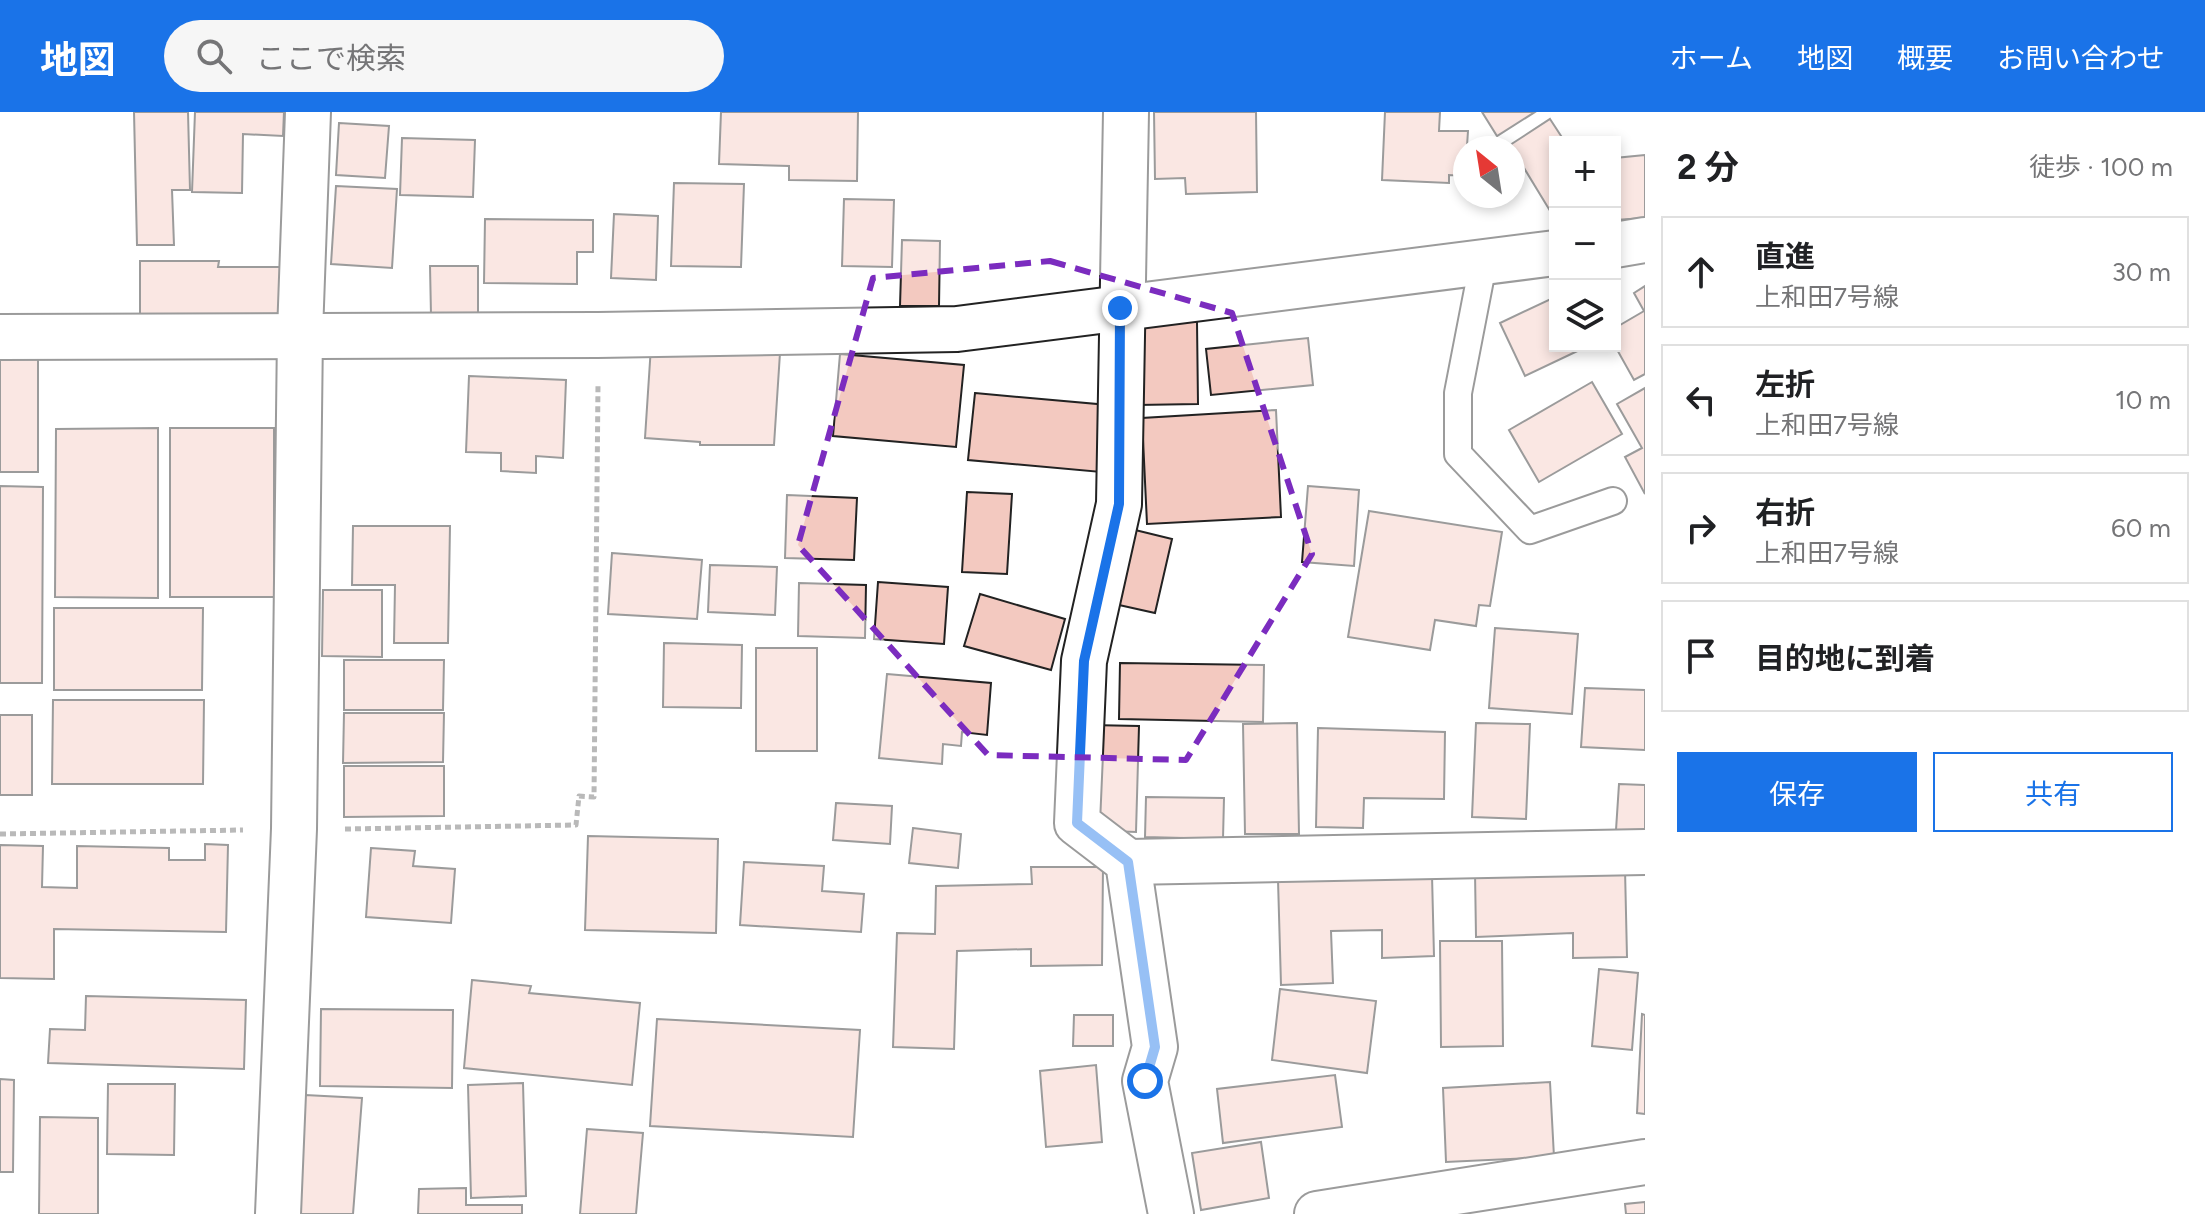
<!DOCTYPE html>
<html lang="ja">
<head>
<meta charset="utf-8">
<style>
  :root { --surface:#fff; --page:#f6f6f6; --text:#202124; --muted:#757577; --line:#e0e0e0; --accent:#1a73e8 }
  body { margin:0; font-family:Figtree,"Noto Sans JP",sans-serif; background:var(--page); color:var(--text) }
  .controls { position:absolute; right:24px; top:24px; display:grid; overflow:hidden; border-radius:0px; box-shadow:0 4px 12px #0003 }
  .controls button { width:72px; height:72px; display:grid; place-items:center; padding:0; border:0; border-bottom:2px solid var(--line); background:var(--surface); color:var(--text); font:40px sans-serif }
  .compass { position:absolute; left:1453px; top:24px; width:72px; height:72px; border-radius:50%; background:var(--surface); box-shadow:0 4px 12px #0003; rotate:330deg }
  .stop { position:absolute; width:24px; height:24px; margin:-18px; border:6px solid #1a73e8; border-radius:50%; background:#fff }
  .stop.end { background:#1a73e8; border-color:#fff; box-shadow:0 2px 8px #0008 }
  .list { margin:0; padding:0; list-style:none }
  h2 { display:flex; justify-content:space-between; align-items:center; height:104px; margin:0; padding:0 32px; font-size:34px }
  h2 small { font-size:26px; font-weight:400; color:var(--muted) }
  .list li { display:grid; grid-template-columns:52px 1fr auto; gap:24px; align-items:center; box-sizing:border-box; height:112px; margin:0 16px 16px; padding:0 16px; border:2px solid var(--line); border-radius:0px }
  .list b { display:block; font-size:30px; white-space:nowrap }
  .list p { margin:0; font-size:26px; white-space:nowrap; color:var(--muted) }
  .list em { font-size:26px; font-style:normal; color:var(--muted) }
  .actions { display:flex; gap:16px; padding:24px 32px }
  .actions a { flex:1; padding:18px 0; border:2px solid var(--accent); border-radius:0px; text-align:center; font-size:28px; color:var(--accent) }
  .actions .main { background:var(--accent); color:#fff }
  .icon { flex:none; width:44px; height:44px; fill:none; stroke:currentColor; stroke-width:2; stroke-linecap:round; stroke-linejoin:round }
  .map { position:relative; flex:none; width:1645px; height:1102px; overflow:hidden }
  header { display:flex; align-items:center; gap:48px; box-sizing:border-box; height:112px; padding:0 40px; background:var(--accent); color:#fff }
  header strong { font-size:38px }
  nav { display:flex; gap:44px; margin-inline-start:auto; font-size:28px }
  .search { width:560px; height:72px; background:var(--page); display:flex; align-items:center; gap:20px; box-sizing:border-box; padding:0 28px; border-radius:44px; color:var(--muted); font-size:30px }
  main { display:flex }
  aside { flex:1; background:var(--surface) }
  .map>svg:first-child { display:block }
</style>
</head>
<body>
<header>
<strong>地図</strong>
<div class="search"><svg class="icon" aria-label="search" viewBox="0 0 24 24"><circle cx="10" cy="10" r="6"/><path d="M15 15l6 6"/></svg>ここで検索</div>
<nav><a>ホーム</a><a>地図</a><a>概要</a><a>お問い合わせ</a></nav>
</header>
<main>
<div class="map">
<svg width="1645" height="1102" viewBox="0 0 1645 1102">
  <rect width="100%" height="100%" fill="#fff"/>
  <g fill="#f3c9c0" stroke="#222" stroke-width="2">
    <path d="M134,0H188L190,78H172L174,133H137Z"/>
    <path d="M195,0H284L283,24L243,22L242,81L192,80Z"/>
    <path d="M721,0H858L857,69L789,68V54L719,52Z"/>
    <path d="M1154,0H1256L1257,80L1186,82L1185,66L1155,67Z"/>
    <path d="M1385,0H1440L1439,19H1468L1465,64L1449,63V71L1382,68Z"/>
    <path d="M1482,0H1535L1497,24Z"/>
    <path d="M1550,7L1565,30H1555V107L1510,33Z"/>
    <path d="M339,11L389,14L385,66L336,63Z"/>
    <path d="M402,26L475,28L473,85L400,83Z"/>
    <path d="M1645,43V106L1615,108V46Z"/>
    <path d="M674,71L744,72L741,155L671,154Z"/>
    <path d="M336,74L397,77L392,156L331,152Z"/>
    <path d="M844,87L894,88L892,155L842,154Z"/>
    <path d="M614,102L658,104L656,168L611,166Z"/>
    <path d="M485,107L593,108V140H577V172L484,171Z"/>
    <path d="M902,128L940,129L939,194H900Z"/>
    <path d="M140,149H219L218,155H280V207L140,208Z"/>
    <path d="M430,154H478V202L431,203Z"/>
    <path d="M1645,174V262L1634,268L1615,234V216L1644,199L1634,181Z"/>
    <path d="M1555,185V234H1588L1525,264L1500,211Z"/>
    <path d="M1135,210H1197L1198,292L1137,293Z"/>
    <path d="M1308,226L1313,273L1211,283L1206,237Z"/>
    <path d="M651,234L780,241L774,333H700V330L645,326Z"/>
    <path d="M840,242L964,253L956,335L833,324Z"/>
    <rect x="0" y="243" width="38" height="117"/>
    <path d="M469,264L566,268L563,346L536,344V361L501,359V341L466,340Z"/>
    <path d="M1592,270L1622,322L1539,370L1509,318Z"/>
    <path d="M1645,276V382L1625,345L1642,336L1617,292Z"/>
    <path d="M975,281L1108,293L1101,360L968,348Z"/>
    <path d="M1276,298L1281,405L1147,412L1142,306Z"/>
    <path d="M158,316V486L55,485L56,317Z"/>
    <rect x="170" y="316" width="104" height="169"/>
    <path d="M0,374L43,375L42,571H0Z"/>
    <path d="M1308,374L1359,378L1354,454L1302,450Z"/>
    <path d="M967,380L1012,382L1007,462L962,460Z"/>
    <path d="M787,383L857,386L854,448L785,446Z"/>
    <path d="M1369,399L1502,420L1490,494L1479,493L1476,514L1435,508L1430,538L1348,525Z"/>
    <path d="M353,414H450L448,531H394L395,473H352Z"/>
    <path d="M1127,416L1172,427L1155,501L1110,491Z"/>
    <path d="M612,441L702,448L697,507L608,502Z"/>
    <path d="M710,453L777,455L775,503L708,500Z"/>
    <path d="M878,470L948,475L944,532L874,527Z"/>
    <path d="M799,471L866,473L865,526L798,524Z"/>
    <path d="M323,478H382V545L322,544Z"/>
    <path d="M980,482L1065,507L1051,558L964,534Z"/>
    <path d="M54,496H203L202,578H54Z"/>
    <path d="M1495,516L1578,522L1572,602L1489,596Z"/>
    <path d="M664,531L742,533L741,596L663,595Z"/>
    <rect x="756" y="536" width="61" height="103"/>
    <path d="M344,548H444L443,598H344Z"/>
    <path d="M1120,551L1264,553L1263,610L1119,607Z"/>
    <path d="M887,562L991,571L987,623L962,620L961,634L943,632L942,652L879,646Z"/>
    <path d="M1585,576L1645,578V638L1581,635Z"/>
    <path d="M53,588H204L203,672H52Z"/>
    <path d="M344,601H444L443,650L343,651Z"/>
    <rect x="0" y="603" width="32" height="80"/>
    <path d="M1297,611L1299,722H1245L1243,612Z"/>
    <path d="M1476,611L1530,612L1526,707L1472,705Z"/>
    <path d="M1090,613L1139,614L1136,720L1110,719L1091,696Z"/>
    <path d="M1318,616L1445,620L1444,687L1364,686L1363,716L1316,715Z"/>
    <path d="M344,654H444V704L344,705Z"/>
    <path d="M1619,672L1645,673V720L1616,718Z"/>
    <path d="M1146,685L1224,686L1223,727L1145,725Z"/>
    <path d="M836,691L892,694L890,732L833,728Z"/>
    <path d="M913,716L961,722L958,756L909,751Z"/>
    <path d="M588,724L718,727L716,821L585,818Z"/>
    <path d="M205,732L228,733L226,820L54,817V867L0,866V733L43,734L42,775L77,776V734L169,736V748H205Z"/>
    <path d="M371,736L415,739L413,754L455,757L451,811L366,805Z"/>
    <path d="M744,750L824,754L822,779L864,782L861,820L740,813Z"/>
    <path d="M1031,755H1103L1102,853L1031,854V837L957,839L954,937L893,935L897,821L935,822L936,774L1032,772Z"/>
    <path d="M1625,757L1627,845L1573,846V821L1476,825L1475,760Z"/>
    <path d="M1432,763L1434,844L1382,846V818L1331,819L1333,871L1281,873L1278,768Z"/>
    <path d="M1440,829H1502L1503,934L1441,935Z"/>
    <path d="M1599,857L1638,861L1632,938L1592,934Z"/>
    <path d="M472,868L531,874L529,881L640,891L632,973L464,956Z"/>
    <path d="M1280,877L1376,889L1367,961L1272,948Z"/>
    <path d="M86,884L246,888L244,957L48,951L50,917L85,918Z"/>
    <path d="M321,897L453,898L452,976L320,974Z"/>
    <path d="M1642,902L1645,903V1002L1637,1001Z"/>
    <path d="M1074,903H1113V934H1073Z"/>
    <path d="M657,907L860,918L853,1025L650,1014Z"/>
    <path d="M1096,953L1102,1030L1046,1035L1040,959Z"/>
    <path d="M1335,963L1342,1015L1223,1031L1217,977Z"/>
    <path d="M0,967L14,968L13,1060H0Z"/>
    <path d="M1550,970L1554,1045L1446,1050L1443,976Z"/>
    <path d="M523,971L526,1084L471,1086L468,973Z"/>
    <path d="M108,972H175L174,1043L107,1042Z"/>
    <path d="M305,983L362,986L353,1102H296Z"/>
    <path d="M40,1005L98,1006V1102H39Z"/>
    <path d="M587,1017L643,1021L636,1102H580Z"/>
    <path d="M1261,1030L1269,1086L1201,1098L1192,1041Z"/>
    <path d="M466,1076V1093H522V1102H418L419,1077Z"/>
    <path d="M1645,1090V1102H1626L1625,1092Z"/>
  </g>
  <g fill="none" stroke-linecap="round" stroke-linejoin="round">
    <defs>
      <path id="service" d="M1483,152L1458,281V342L1530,418L1613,389"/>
      <g id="minor">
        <path d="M1126,0L1119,392L1084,549L1077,711L1128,750L1155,935L1145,969L1171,1102"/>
        <path d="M1615,133L1645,128"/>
        <path d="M0,225L598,223L957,217L1555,141"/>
        <path d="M1128,750L1645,740"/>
        <path d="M278,1102L294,717L300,221L308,0"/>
        <path d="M1317,1102L1645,1050"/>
      </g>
    </defs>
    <use href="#service" stroke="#222" stroke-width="30"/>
    <use href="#minor" stroke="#222" stroke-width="48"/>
    <g stroke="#646464" stroke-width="5" stroke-dasharray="6 4" stroke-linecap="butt">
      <path d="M345,717L576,713L579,684L594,685L598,272"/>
      <path d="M0,722L243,718"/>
    </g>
    <use href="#service" stroke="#fff" stroke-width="26"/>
    <use href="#minor" stroke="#fff" stroke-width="44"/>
  </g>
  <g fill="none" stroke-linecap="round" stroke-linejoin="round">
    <path stroke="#1a73e8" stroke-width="10" d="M1120,196L1119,392L1084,549L1077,711L1128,750L1155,935L1145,969"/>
  </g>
  <path d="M0 0H1645V1102H0ZM1050,149L1232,201L1312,442L1186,648L988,643L798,433L873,166Z" fill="#fff" fill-opacity=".55" fill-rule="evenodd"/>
  <path fill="none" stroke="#7b2cbf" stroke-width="6" stroke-dasharray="16 10" stroke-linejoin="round" d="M1050,149L1232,201L1312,442L1186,648L988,643L798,433L873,166Z"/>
</svg>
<div class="controls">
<button>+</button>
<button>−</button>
<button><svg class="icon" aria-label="layers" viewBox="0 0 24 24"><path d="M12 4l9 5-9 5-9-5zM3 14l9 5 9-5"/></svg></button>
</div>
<svg class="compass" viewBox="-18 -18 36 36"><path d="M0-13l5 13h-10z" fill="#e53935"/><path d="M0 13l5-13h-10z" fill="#757577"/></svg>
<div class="stop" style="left:1145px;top:969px"></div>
<div class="stop end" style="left:1120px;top:196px"></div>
</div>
<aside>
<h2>2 分<small>徒歩 · 100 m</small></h2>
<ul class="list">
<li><svg class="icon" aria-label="ahead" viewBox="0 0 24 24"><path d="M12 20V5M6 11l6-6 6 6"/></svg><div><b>直進</b><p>上和田7号線</p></div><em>30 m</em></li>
<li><svg class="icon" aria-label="left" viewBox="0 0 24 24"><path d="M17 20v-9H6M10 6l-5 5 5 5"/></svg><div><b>左折</b><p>上和田7号線</p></div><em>10 m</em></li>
<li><svg class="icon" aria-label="right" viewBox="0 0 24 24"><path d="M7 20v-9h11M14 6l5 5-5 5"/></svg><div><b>右折</b><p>上和田7号線</p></div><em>60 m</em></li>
<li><svg class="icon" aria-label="arrive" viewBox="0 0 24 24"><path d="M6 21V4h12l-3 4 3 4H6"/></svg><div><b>目的地に到着</b></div></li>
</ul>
<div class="actions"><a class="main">保存</a><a>共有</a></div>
</aside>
</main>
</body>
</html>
